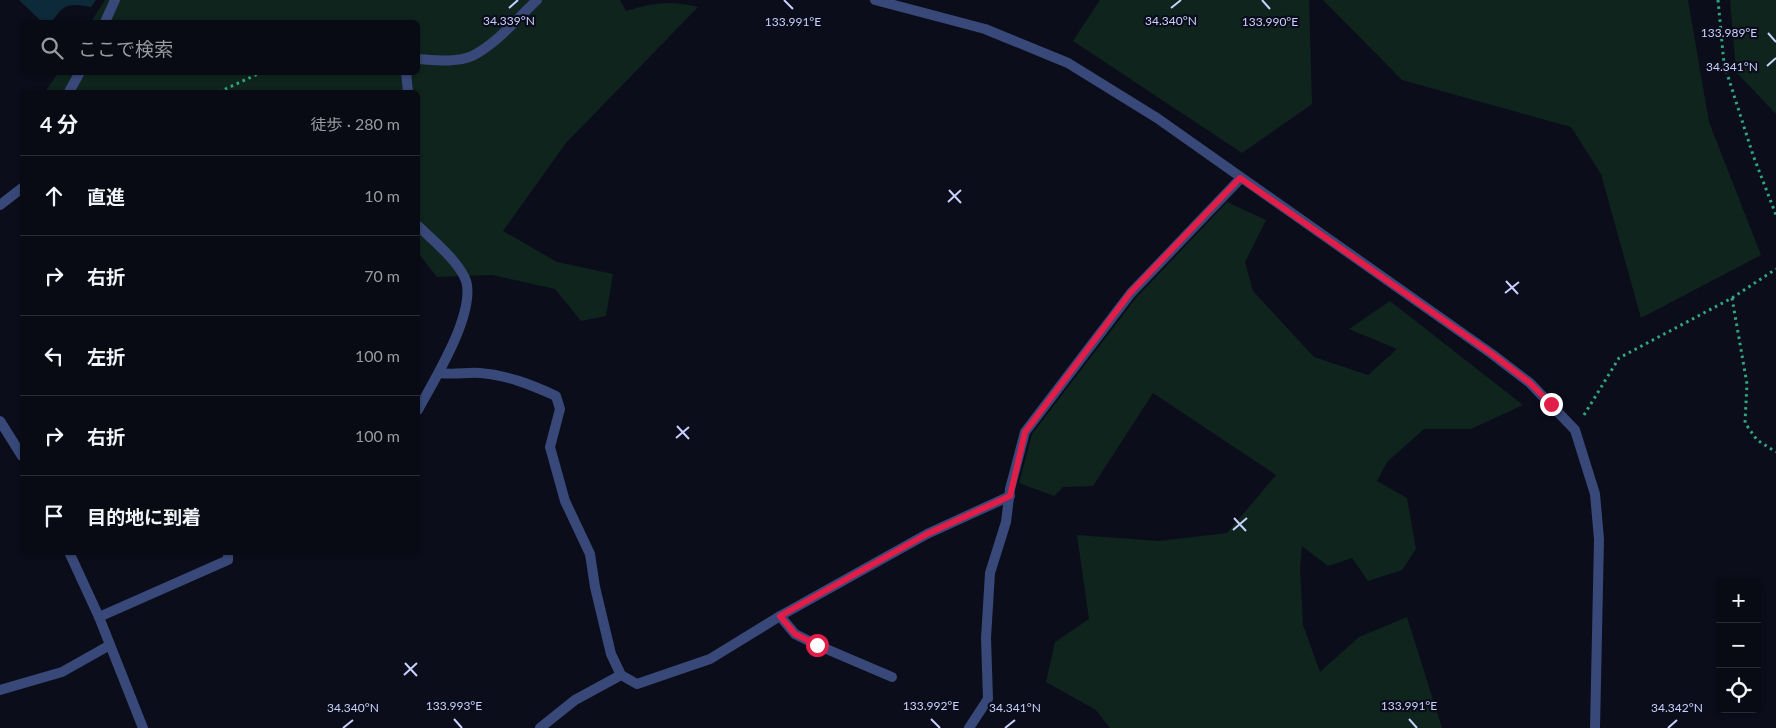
<!DOCTYPE html>
<html lang="ja">
<head>
<meta charset="utf-8">
<style>
  :root { --surface:#080a14; --page:#161822; --text:#f1f3f6; --muted:#989aa0; --line:#292b34 }
  body { margin:0; font-family:Lato,"Noto Sans JP",sans-serif; background:var(--page); color:var(--text) }
  .controls { position:absolute; right:15px; bottom:15px; display:grid; overflow:hidden; border-radius:8px; box-shadow:0 1px 4px #0004 }
  .controls button { width:45px; height:45px; display:grid; place-items:center; padding:0; border:0; border-bottom:1px solid var(--line); background:var(--surface); color:var(--text); font:25px sans-serif }
  .stop { position:absolute; width:15px; height:15px; margin:-11px; border:4px solid #e11d48; border-radius:50%; background:#fff }
  .stop.end { background:#e11d48; border-color:#fff; box-shadow:0 1px 5px #0008 }
  .list { margin:0; padding:0; list-style:none }
  h2 { display:flex; justify-content:space-between; align-items:center; height:65px; margin:0; padding:0 20px; font-size:21px }
  h2 small { font-size:16px; font-weight:400; color:var(--muted) }
  .list li { display:grid; grid-template-columns:32px 1fr auto; gap:15px; align-items:center; box-sizing:border-box; height:80px; padding:0 20px; border-top:1px solid var(--line) }
  .list b { display:block; font-size:19px; white-space:nowrap }
  .list em { font-size:16px; font-style:normal; color:var(--muted) }
  .icon { flex:none; width:28px; height:28px; fill:none; stroke:currentColor; stroke-width:2; stroke-linecap:round; stroke-linejoin:round }
  .map { position:relative; flex:none; width:1776px; height:728px; overflow:hidden }
  .search { position:absolute; background:var(--surface); box-shadow:0 1px 4px #0004; left:20px; top:20px; width:400px; height:55px; display:flex; align-items:center; gap:12px; box-sizing:border-box; padding:0 18px; border-radius:8px; color:var(--muted); font-size:19px }
  .panel { position:absolute; background:var(--surface); box-shadow:0 1px 4px #0004; left:20px; top:90px; width:400px; height:465px; border-radius:8px }
  .map>svg:first-child { display:block }
</style>
</head>
<body>
<div class="map">
<svg width="1776" height="728" viewBox="0 0 1776 728">
  <rect width="100%" height="100%" fill="#0b0d1b"/>
  <g fill="#0f241d">
    <path d="M105,0H620L626,11C654,3 670,0 698,7L566,143L503,231L557,262L613,274L606,316L581,321L555,289L492,275L437,277L418,253V92H45L58,73L418,72V22H91Z"/>
    <path d="M1100,0H1309L1312,104L1242,153L1073,41Z"/>
    <path d="M1323,0H1688L1709,122L1761,255L1641,318L1601,174L1571,127L1402,80Z"/>
    <path d="M1730,0H1776V114L1736,72Z"/>
    <path d="M1227,202L1266,220L1245,262L1253,291L1314,357L1368,375L1397,349L1349,329L1390,301L1523,405L1471,429H1424L1387,462L1377,481L1407,498L1416,549L1402,570L1368,581L1352,558L1328,566L1302,546L1300,568L1303,625L1320,672L1359,637L1407,617L1442,728H1110L1096,710L1046,682L1055,642L1089,619L1077,535L1159,541L1227,533L1276,475L1153,393L1093,486L1063,487L1054,496L1019,483L1032,434L1136,298Z"/>
  </g>
  <path fill="#0c2a39" d="M19,0H96L91,7C70,3 63,3 52,22H42Z"/>
  <g fill="none" stroke-linecap="round" stroke-linejoin="round">
    <g stroke="#31a77e" stroke-width="3" stroke-dasharray="2.5 4" stroke-linecap="butt">
      <path d="M1718,0L1724,64L1753,155L1776,215"/>
      <path d="M219,92L262,72"/>
      <path d="M1732,298L1747,384L1745,423L1757,440L1776,452"/>
      <path d="M1584,415L1619,358L1732,298L1776,269"/>
    </g>
    <g stroke="#384878" stroke-width="10">
      <path d="M875,0L985,29L1068,63L1157,118L1492,354L1530,383L1575,430L1595,494L1599,539L1595,728"/>
      <path d="M105,22L115,0"/>
      <path d="M418,59C434,60 456,63 472,56C496,44 517,19 537,0"/>
      <path d="M406,72L408,92"/>
      <path d="M69,92L80,72"/>
      <path d="M0,205L22,188"/>
      <path d="M418,226C432,239 464,266 467,285C472,320 434,380 418,410"/>
      <path d="M440,373C454,375 467,372 480,373C507,375 532,385 556,396L560,409L550,447L565,501L590,554L595,587L611,654L621,675"/>
      <path d="M0,421L22,456"/>
      <path d="M69,552L99,617L143,728"/>
      <path d="M780,616L795,634L817,645L892,677"/>
      <path d="M99,617L228,560V552"/>
      <path d="M0,690L62,672L110,645"/>
      <path d="M540,728L575,700L621,675L637,684L710,659L780,616L927,534L1010,496"/>
      <path d="M969,728L988,699L986,638L990,573L1006,522L1010,489L1025,432L1131,293L1241,178"/>
    </g>
  </g>
  <g fill="none" stroke-linecap="round" stroke-linejoin="round">
    <path stroke="#e11d48" stroke-width="6" d="M817,645L795,634L780,616L927,534L1010,496L1025,432L1130,293L1240,178L1492,354L1530,383L1551,404"/>
  </g>
  <path fill="none" stroke="#c8d1fd" stroke-width="2" d="M784,0L793,9M1262,0L1270,9M509,8L518,0M1171,8L1181,0M1768,33L1776,42M1767,66L1776,58M949,190L961,203M948,202L961,190M1506,281L1518,294M1505,293L1519,282M677,426L689,439M676,438L689,427M1234,518L1246,531M1233,530L1247,518M405,663L417,676M404,675L417,663M454,719L462,728M931,719L940,728M1409,719L1417,728M343,728L353,720M1005,728L1015,720M1668,728L1677,720"/>
  <g font-size="12" text-anchor="middle" fill="#c8d1fd" stroke="#0b0d1b" stroke-width="4.5" stroke-linejoin="round" paint-order="stroke">
    <text x="509" y="25">34.339°N</text>
    <text x="1171" y="25">34.340°N</text>
    <text x="793" y="26">133.991°E</text>
    <text x="1270" y="26">133.990°E</text>
    <text x="1729" y="37">133.989°E</text>
    <text x="1732" y="71">34.341°N</text>
    <text x="454" y="710">133.993°E</text>
    <text x="931" y="710">133.992°E</text>
    <text x="1409" y="710">133.991°E</text>
    <text x="353" y="712">34.340°N</text>
    <text x="1015" y="712">34.341°N</text>
    <text x="1677" y="712">34.342°N</text>
  </g>
</svg>
<div class="controls">
<button>+</button>
<button>−</button>
<button><svg class="icon" aria-label="locate" viewBox="0 0 24 24"><circle cx="12" cy="12" r="6"/><path d="M12 2v4M12 18v4M2 12h4M18 12h4"/></svg></button>
</div>
<div class="stop" style="left:817px;top:645px"></div>
<div class="stop end" style="left:1551px;top:404px"></div>
<div class="search"><svg class="icon" aria-label="search" viewBox="0 0 24 24"><circle cx="10" cy="10" r="6"/><path d="M15 15l6 6"/></svg>ここで検索</div>
<section class="panel">
<h2>4 分<small>徒歩 · 280 m</small></h2>
<ul class="list">
<li><svg class="icon" aria-label="ahead" viewBox="0 0 24 24"><path d="M12 20V5M6 11l6-6 6 6"/></svg><div><b>直進</b></div><em>10 m</em></li>
<li><svg class="icon" aria-label="right" viewBox="0 0 24 24"><path d="M7 20v-9h11M14 6l5 5-5 5"/></svg><div><b>右折</b></div><em>70 m</em></li>
<li><svg class="icon" aria-label="left" viewBox="0 0 24 24"><path d="M17 20v-9H6M10 6l-5 5 5 5"/></svg><div><b>左折</b></div><em>100 m</em></li>
<li><svg class="icon" aria-label="right" viewBox="0 0 24 24"><path d="M7 20v-9h11M14 6l5 5-5 5"/></svg><div><b>右折</b></div><em>100 m</em></li>
<li><svg class="icon" aria-label="arrive" viewBox="0 0 24 24"><path d="M6 21V4h12l-3 4 3 4H6"/></svg><div><b>目的地に到着</b></div></li>
</ul>
</section>
</div>
</body>
</html>
